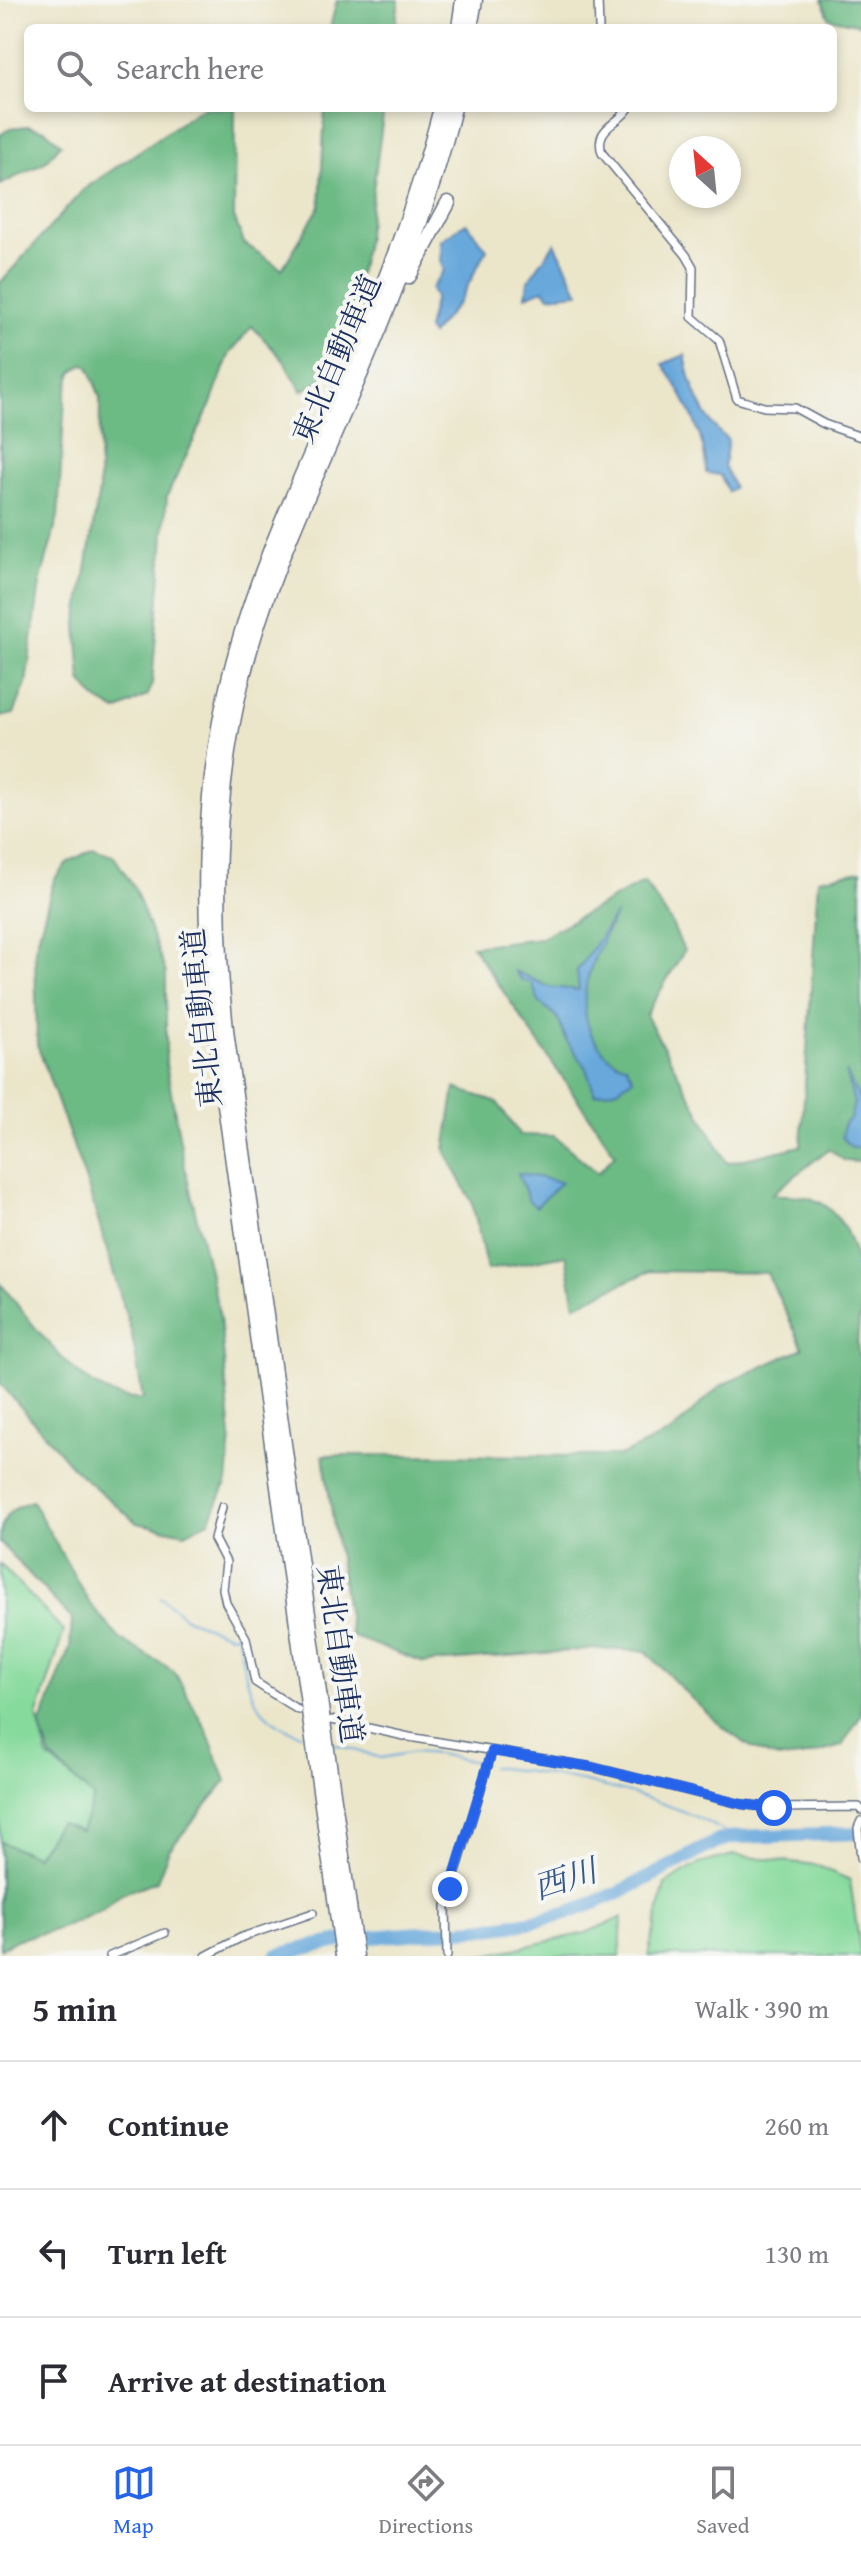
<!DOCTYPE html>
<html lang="en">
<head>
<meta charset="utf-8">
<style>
  :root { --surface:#fff; --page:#f7f7f7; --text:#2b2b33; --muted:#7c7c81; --line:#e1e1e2; --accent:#2563eb }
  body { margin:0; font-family:"Gentium Book Plus","Noto Serif JP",serif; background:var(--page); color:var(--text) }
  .compass { position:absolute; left:669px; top:136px; width:72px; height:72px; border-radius:50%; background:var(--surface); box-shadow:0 4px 12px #0003; rotate:333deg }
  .stop { position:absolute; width:24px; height:24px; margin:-18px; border:6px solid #2563eb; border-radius:50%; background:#fff }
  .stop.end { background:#2563eb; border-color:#fff; box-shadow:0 2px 8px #0008 }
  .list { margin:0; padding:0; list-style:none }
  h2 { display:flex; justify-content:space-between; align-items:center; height:104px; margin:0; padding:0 32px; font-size:34px }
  h2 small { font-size:26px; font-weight:400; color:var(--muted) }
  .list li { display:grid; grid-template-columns:52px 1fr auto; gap:24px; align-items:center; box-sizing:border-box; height:128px; padding:0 32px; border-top:2px solid var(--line) }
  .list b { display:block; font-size:30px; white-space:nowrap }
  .list em { font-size:26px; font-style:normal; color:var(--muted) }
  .icon { flex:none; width:44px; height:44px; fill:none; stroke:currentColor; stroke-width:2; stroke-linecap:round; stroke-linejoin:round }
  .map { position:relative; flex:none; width:861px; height:1956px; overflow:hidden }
  .search { position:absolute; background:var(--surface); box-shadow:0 4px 12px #0003; left:24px; right:24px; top:24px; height:88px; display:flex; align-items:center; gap:20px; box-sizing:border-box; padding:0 28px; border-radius:12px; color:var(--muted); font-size:30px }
  .sheet { height:488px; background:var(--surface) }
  nav { display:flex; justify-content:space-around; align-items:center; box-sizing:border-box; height:112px; border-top:2px solid var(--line); background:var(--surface); font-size:22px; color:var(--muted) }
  nav a { display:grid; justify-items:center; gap:4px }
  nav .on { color:var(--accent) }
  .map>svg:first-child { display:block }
</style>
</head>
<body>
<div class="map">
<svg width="861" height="1956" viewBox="0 0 861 1956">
  <rect width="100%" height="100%" fill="#f6f6f2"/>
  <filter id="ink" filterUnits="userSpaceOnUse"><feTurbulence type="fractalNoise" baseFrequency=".0125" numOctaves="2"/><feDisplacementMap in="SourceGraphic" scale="16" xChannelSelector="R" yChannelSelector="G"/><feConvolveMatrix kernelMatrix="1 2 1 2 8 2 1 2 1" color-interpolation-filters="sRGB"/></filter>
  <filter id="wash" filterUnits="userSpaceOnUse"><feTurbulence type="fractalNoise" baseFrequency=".006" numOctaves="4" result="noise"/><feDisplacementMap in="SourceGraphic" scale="32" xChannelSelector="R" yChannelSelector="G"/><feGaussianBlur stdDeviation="1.8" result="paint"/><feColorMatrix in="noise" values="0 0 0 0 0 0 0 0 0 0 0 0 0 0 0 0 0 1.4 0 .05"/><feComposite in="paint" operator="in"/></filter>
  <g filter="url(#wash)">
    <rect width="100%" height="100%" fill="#ebe6ca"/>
    <g fill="#86da9c" stroke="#50847d" stroke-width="2">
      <path d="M0,1564L64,1631L37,1717L48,1757L94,1797L81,1831L59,1824L35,1856L0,1842Z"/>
      <path d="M733,1855L816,1865L850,1880L861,1956H648L665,1884L699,1864Z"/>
      <path d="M622,1917L620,1956H482L586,1933Z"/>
    </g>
    <g fill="#6cba84" stroke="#447471" stroke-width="2">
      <path d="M337,0H399L395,28H330Z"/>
      <path d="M822,0H861V25L829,18Z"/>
      <path d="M202,108H235L234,217L244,243L282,269L320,206L325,108H384L366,242L345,335L338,355L323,379L302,391L284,361L252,326L229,355L210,406L167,496L152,683L148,695L117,711L96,699L81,681L77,624L99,491L100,398L89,367L84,364L72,372L65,396L58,517L40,583L26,683L14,714L0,717V283L83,190Z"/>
      <path d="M29,126L45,130L61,144L45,162L0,185V135L11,128Z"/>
      <path d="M94,849L113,855L135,889L166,973V1065L185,1168L220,1317L231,1437L227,1482L209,1521L185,1533L137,1523L77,1472L0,1383V1283C34,1324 85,1404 143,1399L132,1335L89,1190L37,1044L35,949L54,880L68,862Z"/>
      <path d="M861,871V1162L845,1161L829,1149L772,1194C785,1196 803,1194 815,1200C853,1216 861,1272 861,1308C859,1328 854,1344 861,1363V1715L842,1746C822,1751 796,1762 775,1757C730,1745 678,1684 646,1651L594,1649L424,1663L351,1636L323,1455L620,1456L671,1432L720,1386L803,1348L767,1273L650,1271L575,1305L566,1255L487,1270L472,1202L445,1150L455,1088L497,1102L520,1135L554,1136L598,1173L615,1154L472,946L540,938L644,882L671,922L684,951L646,1015L727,1163L801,1146L818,879Z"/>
      <path d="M32,1501L90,1604L120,1639L174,1671L206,1729L226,1781L169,1850L157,1881L121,1894L102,1910L55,1930L18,1939L0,1949V1842L36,1856L59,1823L81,1831L94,1798L51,1757L40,1726L70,1647L72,1619L0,1543C0,1519 8,1508 32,1501Z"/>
    </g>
    <g fill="#68a8db" stroke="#426c9c" stroke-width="2">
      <path d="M466,223L487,249L459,302L431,335L427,329L435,297L431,289L444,270L441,262V240Z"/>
      <path d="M555,243L579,293L549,296L543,289L526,296L528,281Z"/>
      <path d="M685,355C690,385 704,422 728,440L724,466L734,488L728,492L720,475L706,473C706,435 684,396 663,364Z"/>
      <path d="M616,913C596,951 568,1003 597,1043C605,1054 612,1062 626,1065L633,1078L618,1089L595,1094L585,1066L567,1041L557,1017L539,1002L532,983L522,980L514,971L549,987L579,990L577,971Z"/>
      <path d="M846,1072L861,1103V1149L850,1146L842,1137L844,1123L850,1119L854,1103Z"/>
      <path d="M518,1173L561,1182L536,1207L529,1201Z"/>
    </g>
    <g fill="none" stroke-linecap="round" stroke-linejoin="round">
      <g stroke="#68a8db" stroke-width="2">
        <path d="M854,1266L861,1278"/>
        <path d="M160,1597L187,1619L230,1635L237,1634C248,1681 248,1719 301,1734"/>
        <path d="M334,1744L381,1758L414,1752L437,1754L485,1764"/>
        <path d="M491,1767C568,1775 668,1796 734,1837"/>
      </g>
      <path stroke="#68a8db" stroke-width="14" d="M277,1956C367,1927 450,1938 539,1920C604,1906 659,1871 718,1841L734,1837L861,1833"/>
    </g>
  </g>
  <g filter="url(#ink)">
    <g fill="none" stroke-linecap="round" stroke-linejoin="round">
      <defs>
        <g id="minor">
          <path d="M598,0L599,28"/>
          <path d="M629,108C618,125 594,127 602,153L686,255L693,267L692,317L719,340L737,399L764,407L795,408L824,424L861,437"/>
          <path d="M222,1507L214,1539L226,1562L223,1589L226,1603L246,1638L255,1682L298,1710"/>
          <path d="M332,1720L409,1737L592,1767L741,1804L774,1808L859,1807L861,1810"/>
          <path d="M861,1821L858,1828L861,1858"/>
          <path d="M110,1956L165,1933"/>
          <path d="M206,1956L242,1937L313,1913"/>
          <path d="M447,1956L446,1906L492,1751"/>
        </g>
        <g id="motorway">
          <path d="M459,28L463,0"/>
          <path d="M470,28L475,0"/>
          <path d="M409,276L448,203"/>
          <path d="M343,1956L213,1018C202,903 202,788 230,675C256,569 305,470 348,370C385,285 418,198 441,108"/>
          <path d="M356,1956L227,1038C213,917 213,795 243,676C265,587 304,505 340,421C385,320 427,216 454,108"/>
        </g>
      </defs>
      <use href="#minor" stroke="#646f84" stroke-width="10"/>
      <use href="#motorway" stroke="#646f84" stroke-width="17"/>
      <use href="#minor" stroke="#fff" stroke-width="7"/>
      <use href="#motorway" stroke="#fff" stroke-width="14"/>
    </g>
  </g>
  <g fill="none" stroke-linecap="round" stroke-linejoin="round" filter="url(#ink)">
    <path stroke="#2563eb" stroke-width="10" d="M450,1889L492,1751L592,1767L741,1804L774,1808"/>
  </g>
  <g text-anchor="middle" stroke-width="8" stroke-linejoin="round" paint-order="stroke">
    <g font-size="30" fill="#1b2f5e" stroke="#f6f6f2">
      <text transform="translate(337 359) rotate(-67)" y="10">東北自動車道</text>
      <text transform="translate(202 1018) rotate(-96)" y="10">東北自動車道</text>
      <text transform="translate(340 1654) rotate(82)" y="10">東北自動車道</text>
    </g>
    <g font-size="32" font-style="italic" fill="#36598a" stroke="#f6f6f2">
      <text transform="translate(565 1879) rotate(-18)" y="11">西川</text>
    </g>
  </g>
</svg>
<svg class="compass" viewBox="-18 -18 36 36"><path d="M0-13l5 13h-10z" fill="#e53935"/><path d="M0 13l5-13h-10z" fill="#7c7c81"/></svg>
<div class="stop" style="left:774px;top:1808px"></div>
<div class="stop end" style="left:450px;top:1889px"></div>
<div class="search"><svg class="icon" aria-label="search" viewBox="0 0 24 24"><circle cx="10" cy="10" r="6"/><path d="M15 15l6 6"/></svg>Search here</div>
</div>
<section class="sheet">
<h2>5 min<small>Walk · 390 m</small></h2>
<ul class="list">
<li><svg class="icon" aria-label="ahead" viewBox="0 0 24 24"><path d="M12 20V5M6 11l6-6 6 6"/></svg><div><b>Continue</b></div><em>260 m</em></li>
<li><svg class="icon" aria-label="left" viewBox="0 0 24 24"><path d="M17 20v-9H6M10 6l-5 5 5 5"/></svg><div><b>Turn left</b></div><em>130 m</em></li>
<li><svg class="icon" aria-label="arrive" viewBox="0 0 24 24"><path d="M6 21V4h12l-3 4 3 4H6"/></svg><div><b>Arrive at destination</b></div></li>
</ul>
</section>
<nav>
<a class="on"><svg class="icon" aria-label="map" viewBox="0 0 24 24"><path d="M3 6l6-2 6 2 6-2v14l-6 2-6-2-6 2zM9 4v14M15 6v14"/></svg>Map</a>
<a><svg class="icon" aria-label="directions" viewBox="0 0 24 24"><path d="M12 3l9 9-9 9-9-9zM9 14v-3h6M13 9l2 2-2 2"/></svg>Directions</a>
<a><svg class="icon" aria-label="saved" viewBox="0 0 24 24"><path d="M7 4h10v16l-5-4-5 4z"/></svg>Saved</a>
</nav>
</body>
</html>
